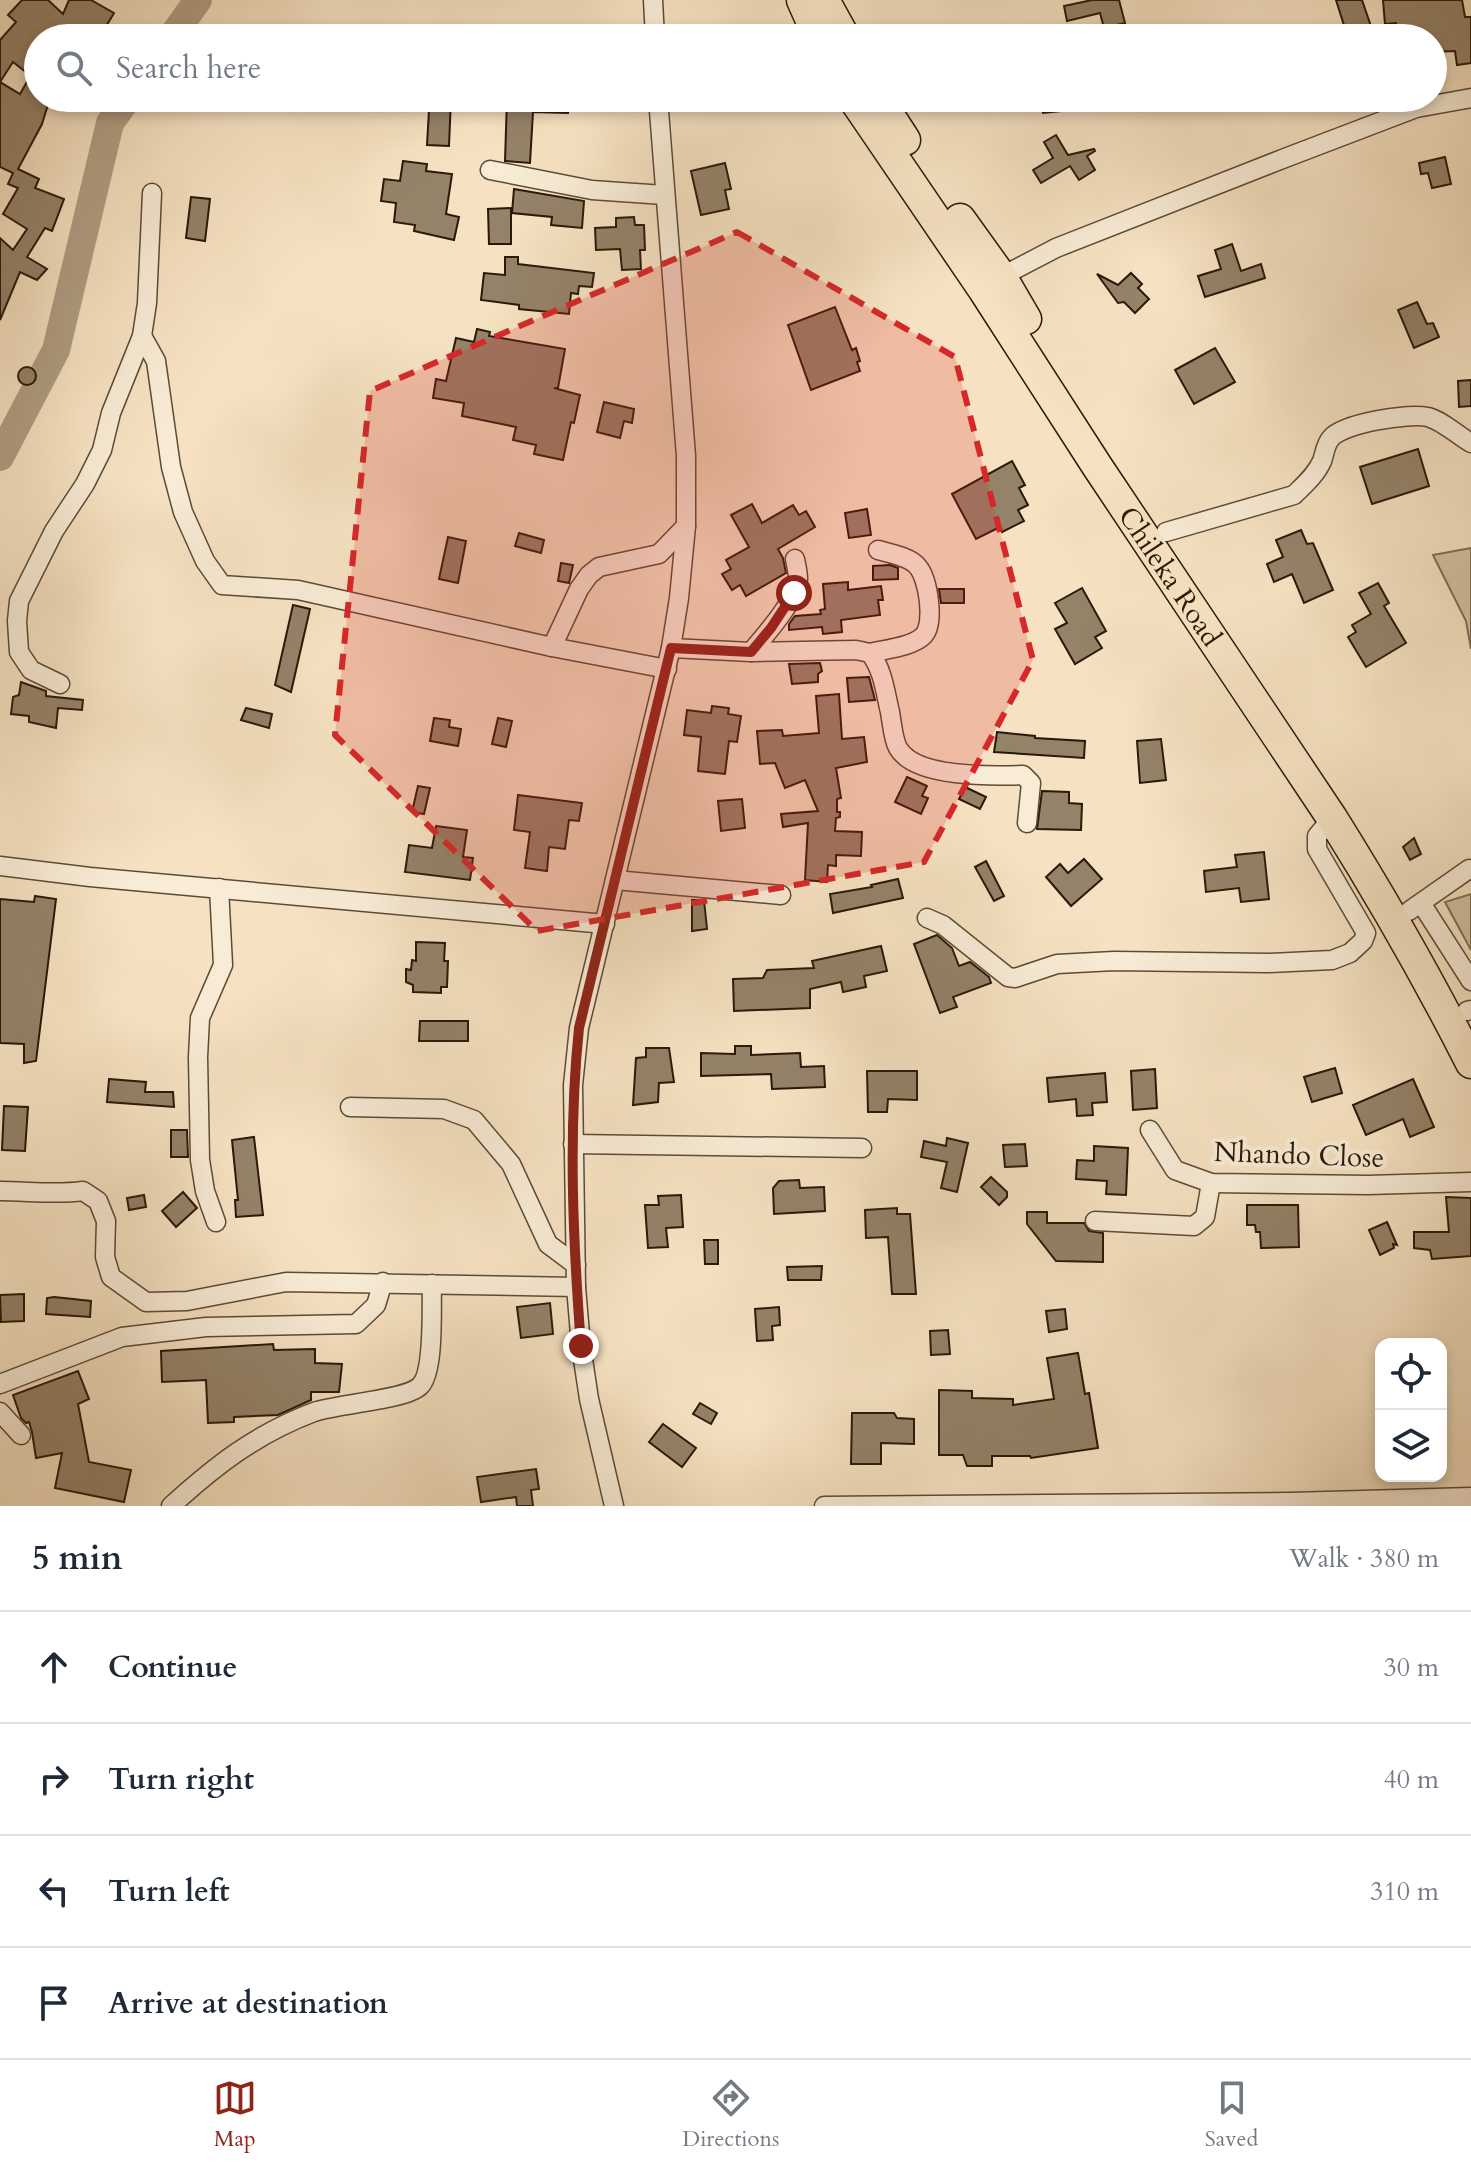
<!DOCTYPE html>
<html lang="en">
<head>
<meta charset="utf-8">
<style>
  :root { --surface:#fff; --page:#f6f6f7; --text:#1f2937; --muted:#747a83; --line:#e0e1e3; --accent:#8f2418 }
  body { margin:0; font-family:Cardo,serif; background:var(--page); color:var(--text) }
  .controls { position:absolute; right:24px; bottom:24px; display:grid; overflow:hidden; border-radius:16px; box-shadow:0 4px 12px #0003 }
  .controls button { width:72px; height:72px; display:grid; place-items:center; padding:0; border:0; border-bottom:2px solid var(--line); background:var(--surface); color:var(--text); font:40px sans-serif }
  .stop { position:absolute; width:24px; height:24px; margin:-18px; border:6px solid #8f2418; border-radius:50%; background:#fff }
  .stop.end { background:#8f2418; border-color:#fff; box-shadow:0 2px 8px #0008 }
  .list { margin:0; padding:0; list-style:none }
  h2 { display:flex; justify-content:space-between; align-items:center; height:104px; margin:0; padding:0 32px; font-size:34px }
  h2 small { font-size:26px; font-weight:400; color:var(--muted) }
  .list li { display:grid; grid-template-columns:52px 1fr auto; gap:24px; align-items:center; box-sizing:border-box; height:112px; padding:0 32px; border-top:2px solid var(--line) }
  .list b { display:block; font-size:30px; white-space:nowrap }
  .list em { font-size:26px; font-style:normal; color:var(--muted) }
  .icon { flex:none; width:44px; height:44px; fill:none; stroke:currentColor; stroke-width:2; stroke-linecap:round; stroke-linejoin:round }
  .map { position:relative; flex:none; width:1471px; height:1506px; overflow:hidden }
  .search { position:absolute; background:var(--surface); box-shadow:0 4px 12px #0003; left:24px; right:24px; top:24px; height:88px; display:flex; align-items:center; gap:20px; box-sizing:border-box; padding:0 28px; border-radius:44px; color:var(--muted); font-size:30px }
  .sheet { height:552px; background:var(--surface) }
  nav { display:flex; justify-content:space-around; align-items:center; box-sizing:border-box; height:112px; border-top:2px solid var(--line); background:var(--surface); font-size:22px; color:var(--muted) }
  nav a { display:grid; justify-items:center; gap:4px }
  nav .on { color:var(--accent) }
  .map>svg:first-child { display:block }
</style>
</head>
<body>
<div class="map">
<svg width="1471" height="1506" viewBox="0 0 1471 1506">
  <rect width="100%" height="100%" fill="#f6e2c2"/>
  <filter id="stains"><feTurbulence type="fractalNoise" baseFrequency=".0025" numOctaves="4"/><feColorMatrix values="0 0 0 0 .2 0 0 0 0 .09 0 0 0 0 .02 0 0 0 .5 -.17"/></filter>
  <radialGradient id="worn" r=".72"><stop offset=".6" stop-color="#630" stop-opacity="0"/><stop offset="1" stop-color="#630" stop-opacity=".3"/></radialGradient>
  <g fill="#d3c0a2" stroke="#7e6c55" stroke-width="2">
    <path d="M1471,548V649L1466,621L1433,555Z"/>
    <path d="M1471,894V950L1445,902Z"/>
  </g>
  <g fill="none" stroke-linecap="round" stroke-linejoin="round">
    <g stroke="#b09e83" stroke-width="28">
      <path d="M171,38L198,0"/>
      <path d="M0,457L56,350L110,123L128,98"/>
    </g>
  </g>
  <g fill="#948269" stroke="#291908" stroke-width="2">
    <path d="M22,0H48L63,14L69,0H91L114,13L99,38H38V49L27,73L13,62L0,82V40L16,22L8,15Z"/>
    <path d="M1092,0H1119L1125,23L1104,28L1100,13L1067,21L1064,6Z"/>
    <path d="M1336,0H1362L1375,38H1348Z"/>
    <path d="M1383,0H1462L1465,17H1471V63L1457,65L1455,51L1433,52V38H1397L1396,23L1385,24Z"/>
    <path d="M28,80L38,85V98H50L42,124L18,169L39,179L35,188L64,199L52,231L45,228L27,257L47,269L37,280L20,272L0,320V238L13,250L27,229L3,214L18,188L8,184L13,173L0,167V82L20,94Z"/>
    <path d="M438,98H451L449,146L427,145L429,110H437Z"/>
    <path d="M507,98H569L568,113L533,112L530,163L505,161Z"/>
    <path d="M1069,98H1079L1080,109L1043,113L1042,101Z"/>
    <path d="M1056,135L1068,155L1094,149L1095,151L1087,156L1095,170L1079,180L1070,166L1041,183L1033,170L1053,158L1044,142Z"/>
    <path d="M1445,157L1451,184L1432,188L1428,173L1421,174L1419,163Z"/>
    <path d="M403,161L427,164L426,171L452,174L446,214L459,217L454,240L414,231L415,225L394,222L396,203L381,201L384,179L400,181Z"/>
    <path d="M725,163L731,189L725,190L729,209L701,215L691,171Z"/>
    <path d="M514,189L584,201L582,228L551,225L552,217L512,213Z"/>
    <path d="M191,197L210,199L205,241L186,238Z"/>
    <path d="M511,208V244H489L488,209Z"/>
    <path d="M634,217L635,225H644L645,250H640L641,269L622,270L620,249L596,250L595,228L616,227V218Z"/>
    <path d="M1232,244L1241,271L1261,264L1265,278L1205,297L1198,276L1221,269L1215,250Z"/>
    <path d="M505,257H518V264L594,273L592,287L579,286L578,294L571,293L569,314L519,309V305L481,300L484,273L505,275Z"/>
    <path d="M1131,273L1142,284L1138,288L1149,299L1135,313L1124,302L1118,303L1097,274L1118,285Z"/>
    <path d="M1417,302L1427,324L1433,323L1439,337L1414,348L1398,310Z"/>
    <path d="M835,307L852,350L856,348L860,361L857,362L860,371L811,390L788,325Z"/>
    <path d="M477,329L490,332L489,336L565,349L558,388H554L580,395L574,423L571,422L563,460L534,454L536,445L513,440L516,427L462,416L464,403L433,398L436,379L446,381L456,338L474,342Z"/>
    <path d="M1215,348L1235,382L1194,404L1175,370Z"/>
    <circle cx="27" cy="376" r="9"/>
    <path d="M1471,380V406L1459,407L1458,381Z"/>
    <path d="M604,402L634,409L632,423L624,421L620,438L597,432Z"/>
    <path d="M1418,449L1429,486L1372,504L1360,467Z"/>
    <path d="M1012,461L1025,485L1019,488L1028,505L1018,510L1024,521L1002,532L1000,527L976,539L952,494Z"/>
    <path d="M752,504L762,523L793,505L799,515L806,511L815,527L778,549L783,558L786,573L746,596L740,585L732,590L722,574L731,569L726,560L749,547L731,515Z"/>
    <path d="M867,509L871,535L849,538L845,513Z"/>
    <path d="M1301,530L1307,544L1313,543L1333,590L1304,603L1292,574L1274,582L1267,564L1283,557L1276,540Z"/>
    <path d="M519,533L544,540L541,553L515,546Z"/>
    <path d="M448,537L466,541L458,583L439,579Z"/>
    <path d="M561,563L573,565L569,583L558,581Z"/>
    <path d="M890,565L898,568V579L873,580V566Z"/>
    <path d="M848,582V590L881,586L883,600H878L880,615L841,620L842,632L823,634L822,627L789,630V624L795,616L821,614L820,610L825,609L823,584Z"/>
    <path d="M1378,583L1389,603L1384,606L1406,643L1366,667L1348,637L1356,632L1352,625L1371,614L1359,593Z"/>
    <path d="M1082,588L1106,631L1095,637L1102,648L1075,664L1055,629L1067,623L1055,603Z"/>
    <path d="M939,589H964V603H941Z"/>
    <path d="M293,605L310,609L291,692L275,685Z"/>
    <path d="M820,663L822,671L818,674V682L792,684L789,664Z"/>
    <path d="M869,677L875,700L849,702L847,678Z"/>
    <path d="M21,682L46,691V696L83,700L82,710L58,708L56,728L29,722V716L11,714L13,697L19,695Z"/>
    <path d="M839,694L842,739L864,737L867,762L836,768L841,798L837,799V812H840V817L836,818L835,831L862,832L861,856L836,855V866L828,865L827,882L805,880L808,823L783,827L781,814L818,811L805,780L785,788L775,763L760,764L757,731L782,730L783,736L819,733L816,696Z"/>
    <path d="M712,706L729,708L728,714L741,716L737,742L729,741L725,774L698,771L701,737L684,735L687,710L711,713Z"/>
    <path d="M246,708L272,714L269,728L241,720Z"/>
    <path d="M434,718L450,720L449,727L461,729L458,746L430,741Z"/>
    <path d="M498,718L512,721L506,747L492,744Z"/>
    <path d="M997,732L1035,736V738L1085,741L1084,758L994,752Z"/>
    <path d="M1161,739L1166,780L1140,783L1137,741Z"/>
    <path d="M907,777L927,786L922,796L928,798L921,814L895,802Z"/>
    <path d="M418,786L430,788L424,814L412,812Z"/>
    <path d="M965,787L986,797L980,809L959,799Z"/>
    <path d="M1042,791L1069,792V803L1082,804L1081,830L1037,829Z"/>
    <path d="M518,795L582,803L579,821L569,820L565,849L549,847L547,871L525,868L530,832L514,830Z"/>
    <path d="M742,799L745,828L721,831L718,801Z"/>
    <path d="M436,826L467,830L463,857L473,858L470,880L405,872L409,845L432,848Z"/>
    <path d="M1414,838L1421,854L1410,860L1403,847Z"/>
    <path d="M1264,852L1269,899L1241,902L1239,888L1206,892L1204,871L1237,867L1235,855Z"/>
    <path d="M1084,859L1102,879L1071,906L1046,877L1060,864L1068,873Z"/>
    <path d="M986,861L1004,896L994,901L975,867Z"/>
    <path d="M898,879L903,898L833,913L830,894L872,887L871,885Z"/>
    <path d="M35,896L56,899L36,1061L24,1063V1044L0,1043V899L34,902Z"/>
    <path d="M692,900H704L707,929L692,931Z"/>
    <path d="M937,935L952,948L959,966L970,962L989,977L991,983L953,997L957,1007L940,1013L914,944Z"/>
    <path d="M416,942L445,943L444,961H448L447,987H441V993L413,992V985L406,982V969L411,970L412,960L416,961Z"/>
    <path d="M881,946L887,971L864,976L866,987L843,992L841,982L810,989V1008L734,1011L733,979L763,978L767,970L814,968L812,961Z"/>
    <path d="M420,1021H468V1041H419Z"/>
    <path d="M735,1046H751V1055L800,1053L801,1067L824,1066L825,1087L772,1089L771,1074L701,1076V1053L735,1054Z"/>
    <path d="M646,1048H669L674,1082L659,1083L658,1102L633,1105L636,1058L646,1057Z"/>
    <path d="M1335,1068L1342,1093L1312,1102L1304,1077Z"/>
    <path d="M1155,1069L1157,1108L1133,1110L1131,1071Z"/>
    <path d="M867,1071H917V1100L888,1099L887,1112H868Z"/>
    <path d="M1105,1073L1107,1102L1092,1103L1093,1115L1077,1116L1076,1099L1049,1102L1047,1078Z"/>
    <path d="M109,1079L146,1082L145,1092H173L174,1107L107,1102Z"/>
    <path d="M1413,1079L1434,1127L1410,1137L1403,1119L1366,1135L1353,1105Z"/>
    <path d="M4,1106L28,1107L25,1151L2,1150Z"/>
    <path d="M171,1130H187L188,1157H171Z"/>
    <path d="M254,1137L263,1215L236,1217L235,1200H238L232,1140Z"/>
    <path d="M947,1138L968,1143L957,1192L941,1188L947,1162L921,1157L924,1141L946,1146Z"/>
    <path d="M1025,1144L1027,1166L1005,1167L1003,1145Z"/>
    <path d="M1094,1146L1128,1148L1126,1195L1106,1194L1107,1181L1076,1179L1077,1160L1094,1161Z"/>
    <path d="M991,1177L1007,1192V1197L999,1205L981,1187Z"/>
    <path d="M799,1180L800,1188L824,1187L825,1211L774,1214L773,1188L779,1181Z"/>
    <path d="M183,1192L197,1208L176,1227L162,1211Z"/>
    <path d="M144,1195L146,1207L129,1210L127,1198Z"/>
    <path d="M681,1195L683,1227L666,1228L668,1247L648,1248L645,1205H659L658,1196Z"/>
    <path d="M1446,1197L1471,1198V1256L1432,1259L1430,1250L1414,1248V1232H1449Z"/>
    <path d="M1247,1205H1298L1299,1247L1261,1248L1260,1232H1256L1255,1225H1247Z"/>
    <path d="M897,1208V1214H910L916,1294H892L888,1237L866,1238L865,1210Z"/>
    <path d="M1027,1212H1047V1223H1084L1089,1231L1103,1233V1262L1056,1261L1027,1224Z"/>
    <path d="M1387,1222L1397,1245L1393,1244L1394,1248L1380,1255L1369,1230Z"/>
    <path d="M704,1240H718V1264H705Z"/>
    <path d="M822,1266L821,1280H788L787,1267Z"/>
    <path d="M24,1294V1321L1,1322L0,1295Z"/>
    <path d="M54,1297L91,1301L90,1317L46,1314L47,1298Z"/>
    <path d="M550,1303L553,1334L521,1338L517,1307Z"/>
    <path d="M779,1307L780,1325L772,1326L773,1340L757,1341L755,1309Z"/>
    <path d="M1065,1309L1067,1329L1049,1332L1046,1311Z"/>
    <path d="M948,1330L950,1354L931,1355L930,1331Z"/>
    <path d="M273,1344L274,1350L315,1349V1363L342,1364L339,1392H311V1400L278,1415L234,1417V1422L208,1423L206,1380L162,1382L161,1351Z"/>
    <path d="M1078,1353L1085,1394L1089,1393L1098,1448L1031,1458L1030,1456H992V1466H967L963,1455H939V1390L972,1391V1398L1013,1399V1405L1054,1399L1047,1358Z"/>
    <path d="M78,1371L89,1399L78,1404L89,1462L131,1470L124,1502L55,1488L62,1453L36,1458L32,1432L29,1422L26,1423L21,1418L13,1395Z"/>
    <path d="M700,1403L717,1413L711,1424L693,1414Z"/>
    <path d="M852,1413H894L897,1418L914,1419V1444L881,1443V1464H851Z"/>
    <path d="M663,1424L696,1448L682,1467L649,1442Z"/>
    <path d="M536,1469L539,1489L531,1490L533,1506H517L516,1497L481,1502L477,1477Z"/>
  </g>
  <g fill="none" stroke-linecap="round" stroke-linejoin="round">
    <defs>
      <g id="minor">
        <path d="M653,0L655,38"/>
        <path d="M490,170L592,190L664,195"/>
        <path d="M993,281L1056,248L1285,158L1416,108L1471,98"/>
        <path d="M142,336L156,361L171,467L183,512L205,561L222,585L298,590L552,647L667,669"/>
        <path d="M1166,532L1294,495C1304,485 1316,475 1322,461C1325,453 1325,445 1331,438C1344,423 1408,413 1428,417C1443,421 1457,435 1471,443"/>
        <path d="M552,647L579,589L589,575L599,567L659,554L686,526"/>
        <path d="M671,648L751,652L856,650L870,653C883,670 885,691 890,712C892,723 893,739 898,748C915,778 993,776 1023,775L1031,783L1027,823"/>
        <path d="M751,652C766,634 796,601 798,579C798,572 796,565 795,559"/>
        <path d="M870,653C886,649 913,647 924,635C935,622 928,579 918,567C911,557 889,553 878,550"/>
        <path d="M60,684L31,670L19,652L17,621L19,601L54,531L85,484L102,450L111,413L142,336L147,303L152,193"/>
        <path d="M0,866L90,877L605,924"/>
        <path d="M615,880L781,895"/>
        <path d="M1421,903L1471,981"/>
        <path d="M1409,911L1469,869"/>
        <path d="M927,918L943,925L1008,977L1015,978L1057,964L1114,961L1268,963L1332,960L1350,953L1363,941L1366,933L1317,849V836L1332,818"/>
        <path d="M1467,1011L1471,1010"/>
        <path d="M350,1107L444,1109L474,1120L511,1164L548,1244L576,1265"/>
        <path d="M1150,1130L1175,1170L1211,1183L1368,1185L1471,1182"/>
        <path d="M573,1144L862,1148"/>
        <path d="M0,1191C28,1191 55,1195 83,1191L98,1201L106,1221L105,1257L111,1277L146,1302L187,1301L286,1282L576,1287"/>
        <path d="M1095,1221L1194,1226L1205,1217L1211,1183"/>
        <path d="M216,1222L205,1191L200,1160L198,1057L200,1018L223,965L219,888"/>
        <path d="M0,1384L122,1337L206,1327L356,1324L376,1305L383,1282"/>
        <path d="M0,1412L21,1435"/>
        <path d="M171,1506C216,1465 256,1434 314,1412C337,1404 406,1400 420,1386C435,1372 431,1306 432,1284"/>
        <path d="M614,1506L589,1399L581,1346L576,1287L573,1085L579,1028L671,648L679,598L686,526V456L658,98"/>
        <path d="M824,1506L1290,1502L1471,1497"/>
      </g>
      <g id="trunk">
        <path d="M802,0L819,38"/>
        <path d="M824,0L845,38"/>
        <path id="s1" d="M853,98L983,289L1097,466L1332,818C1382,898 1429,980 1471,1063"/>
        <path d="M878,98L905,140"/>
        <path d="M960,219L1001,276L1026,319"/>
      </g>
    </defs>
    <use href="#minor" stroke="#5c4b36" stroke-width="21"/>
    <use href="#trunk" stroke="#291908" stroke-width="33"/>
    <use href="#minor" stroke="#f9ecd7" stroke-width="18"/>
    <use href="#trunk" stroke="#f6e2c2" stroke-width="30"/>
  </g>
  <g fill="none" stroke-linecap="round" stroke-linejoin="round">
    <path stroke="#8f2418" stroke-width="10" d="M581,1346C573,1241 568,1133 579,1028L671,648L751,652L771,628L794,593"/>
  </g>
  <path fill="#d62828" fill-opacity="0.2" stroke="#d62828" stroke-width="6" stroke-dasharray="16 10" stroke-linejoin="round" d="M737,232L955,357L1033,660L924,862L537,931L335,735L370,391Z"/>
  <g text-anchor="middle" stroke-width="8" stroke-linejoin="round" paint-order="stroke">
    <g font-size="28" fill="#291908" stroke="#f9ecd7">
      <text dy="10" stroke="none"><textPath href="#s1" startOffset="574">Chileka Road</textPath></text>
      <text transform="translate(1299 1154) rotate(2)" y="10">Nhando Close</text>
    </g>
  </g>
  <rect width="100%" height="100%" filter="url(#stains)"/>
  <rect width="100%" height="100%" fill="url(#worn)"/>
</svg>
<div class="controls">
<button><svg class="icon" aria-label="locate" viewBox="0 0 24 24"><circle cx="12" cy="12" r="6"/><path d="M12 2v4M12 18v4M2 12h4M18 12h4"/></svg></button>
<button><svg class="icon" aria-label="layers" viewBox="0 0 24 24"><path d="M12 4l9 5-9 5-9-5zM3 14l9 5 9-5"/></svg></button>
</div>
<div class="stop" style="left:794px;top:593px"></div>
<div class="stop end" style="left:581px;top:1346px"></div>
<div class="search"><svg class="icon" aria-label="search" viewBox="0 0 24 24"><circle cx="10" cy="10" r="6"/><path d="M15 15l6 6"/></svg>Search here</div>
</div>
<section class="sheet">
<h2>5 min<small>Walk · 380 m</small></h2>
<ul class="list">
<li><svg class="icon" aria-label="ahead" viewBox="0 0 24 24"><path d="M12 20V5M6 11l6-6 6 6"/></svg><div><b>Continue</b></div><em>30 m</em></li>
<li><svg class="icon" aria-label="right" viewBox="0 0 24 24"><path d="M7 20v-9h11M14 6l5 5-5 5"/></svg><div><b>Turn right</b></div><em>40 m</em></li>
<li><svg class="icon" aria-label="left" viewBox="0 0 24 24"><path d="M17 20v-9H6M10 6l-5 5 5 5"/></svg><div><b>Turn left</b></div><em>310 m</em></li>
<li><svg class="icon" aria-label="arrive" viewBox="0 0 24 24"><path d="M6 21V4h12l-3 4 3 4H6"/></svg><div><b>Arrive at destination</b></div></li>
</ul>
</section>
<nav>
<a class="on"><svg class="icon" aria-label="map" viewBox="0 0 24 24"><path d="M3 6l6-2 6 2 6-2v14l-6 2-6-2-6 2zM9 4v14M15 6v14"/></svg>Map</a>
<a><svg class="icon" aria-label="directions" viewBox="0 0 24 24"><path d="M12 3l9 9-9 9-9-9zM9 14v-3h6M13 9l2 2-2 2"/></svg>Directions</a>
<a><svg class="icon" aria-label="saved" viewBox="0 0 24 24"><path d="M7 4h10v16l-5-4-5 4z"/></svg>Saved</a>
</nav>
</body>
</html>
